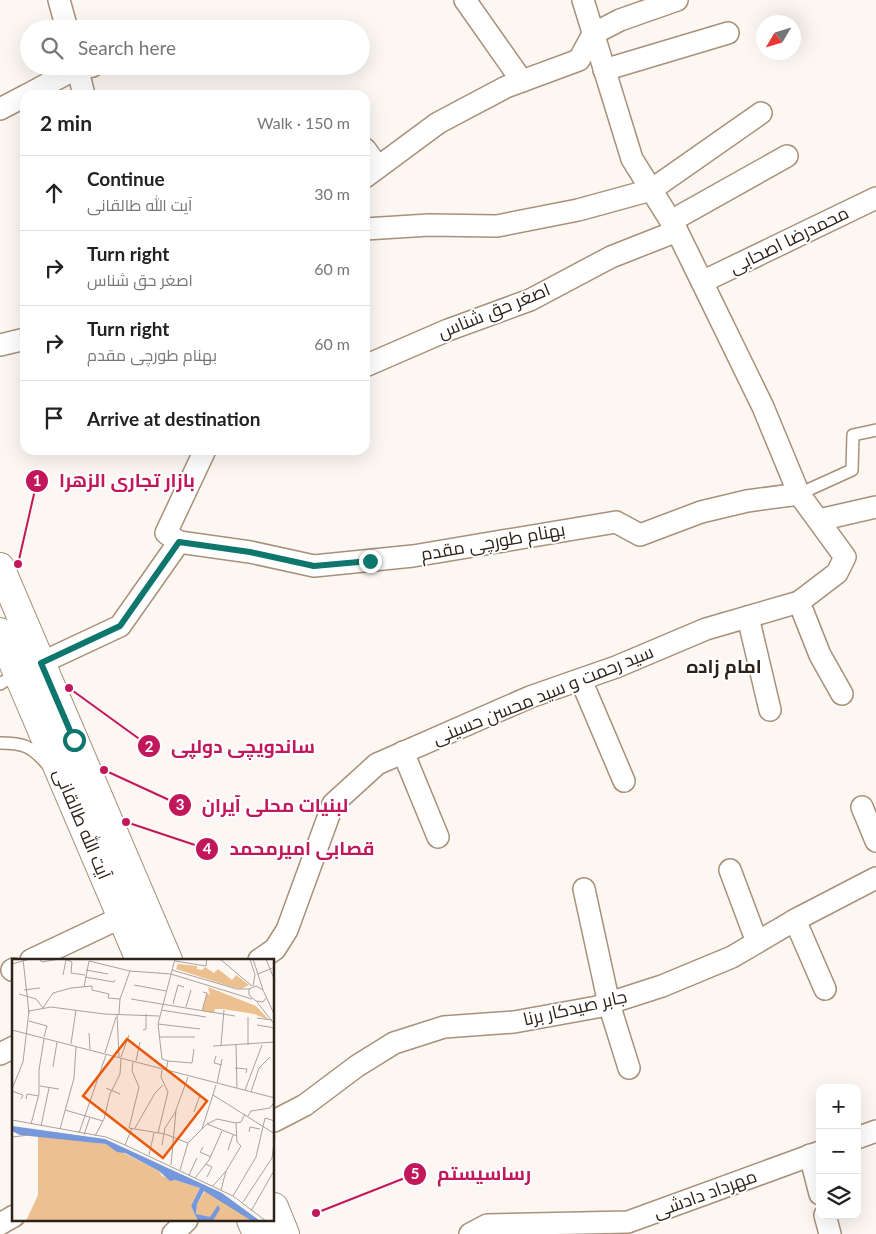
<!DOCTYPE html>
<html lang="en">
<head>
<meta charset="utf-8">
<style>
  :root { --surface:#fff; --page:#f2f2f2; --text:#222; --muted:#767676; --line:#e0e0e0 }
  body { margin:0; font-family:Lato,Cairo,sans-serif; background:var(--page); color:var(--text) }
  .controls { position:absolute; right:15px; bottom:15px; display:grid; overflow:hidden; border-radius:10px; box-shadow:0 5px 20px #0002 }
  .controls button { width:45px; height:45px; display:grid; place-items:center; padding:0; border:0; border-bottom:1px solid var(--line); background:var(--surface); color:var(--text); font:25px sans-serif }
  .compass { position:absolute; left:756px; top:15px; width:45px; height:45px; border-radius:50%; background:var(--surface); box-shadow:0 5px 20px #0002; rotate:232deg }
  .stop { position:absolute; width:15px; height:15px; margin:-11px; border:4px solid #0f766e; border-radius:50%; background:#fff }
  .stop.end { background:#0f766e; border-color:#fff; box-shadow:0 1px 5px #0008 }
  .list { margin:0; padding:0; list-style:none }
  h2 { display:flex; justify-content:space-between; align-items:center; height:65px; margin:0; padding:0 20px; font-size:21px }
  h2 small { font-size:16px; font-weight:400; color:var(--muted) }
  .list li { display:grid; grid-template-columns:32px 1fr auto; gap:15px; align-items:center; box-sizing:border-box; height:75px; padding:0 20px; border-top:1px solid var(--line) }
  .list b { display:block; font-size:19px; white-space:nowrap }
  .list p { margin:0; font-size:16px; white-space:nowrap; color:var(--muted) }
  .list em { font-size:16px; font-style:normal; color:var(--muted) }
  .icon { flex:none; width:28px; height:28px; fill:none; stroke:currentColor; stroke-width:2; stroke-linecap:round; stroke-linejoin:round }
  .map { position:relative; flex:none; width:876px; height:1234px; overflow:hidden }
  .search { position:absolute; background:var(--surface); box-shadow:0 5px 20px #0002; left:20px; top:20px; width:350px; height:55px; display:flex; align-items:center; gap:12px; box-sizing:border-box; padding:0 18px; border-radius:28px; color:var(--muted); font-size:19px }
  .panel { position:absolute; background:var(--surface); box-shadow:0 5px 20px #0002; left:20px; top:90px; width:350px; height:365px; border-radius:15px }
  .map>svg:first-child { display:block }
</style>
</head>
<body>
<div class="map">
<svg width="876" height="1234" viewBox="0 0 876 1234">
  <rect width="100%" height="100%" fill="#fcf7f2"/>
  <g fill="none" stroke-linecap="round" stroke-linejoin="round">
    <defs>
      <g id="service">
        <path d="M799,494L852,470L853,435L876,430"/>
        <path d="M0,684L18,673"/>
        <path d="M0,743C23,743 31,746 46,763"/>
      </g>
      <g id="minor">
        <path d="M59,0L67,29"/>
        <path d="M465,0L522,81"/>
        <path d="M77,66L84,95"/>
        <path d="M604,70L728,33"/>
        <path d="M27,95L77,68L93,66"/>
        <path d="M0,109L25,96"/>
        <path d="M365,149L378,167"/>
        <path d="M365,177L438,123L506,87L579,60L593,34L620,20L677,0"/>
        <path d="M671,221L787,156"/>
        <path d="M365,229L429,225L497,226L578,210L651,190L761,113"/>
        <path d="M702,282L876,198"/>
        <path d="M0,345L25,339"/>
        <path d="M365,366L448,330L530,300L611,257L677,231"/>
        <path d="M819,520L876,507"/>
        <path d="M179,542L250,552L314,566L413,556L616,522L640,535L701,512L747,501L799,494"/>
        <path d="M799,602L820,655L842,694"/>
        <path d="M748,617L770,710"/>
        <path d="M41,663L120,626L179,542L166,533L205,450"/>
        <path d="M581,680L624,781"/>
        <path d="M403,752L438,837"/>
        <path d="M862,807L876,841"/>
        <path d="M730,870L757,942"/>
        <path d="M584,889L609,1004L629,1068"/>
        <path d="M795,920L825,989"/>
        <path d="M31,960L122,917"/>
        <path d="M259,960L275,949L287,930L333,804L377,764L530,697L616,667L706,629L799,602L837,573L845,557L799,494L763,407L702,282L677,231L632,159L583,0"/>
        <path d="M12,970L14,969"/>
        <path d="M0,1054L14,1047"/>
        <path d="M274,1121L305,1105L357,1066L394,1043L444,1027L514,1022L597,1007L662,986L732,957L795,920L876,878"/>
        <path d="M857,1138L876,1131"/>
        <path d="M810,1155L820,1194"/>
        <path d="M825,1215L830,1234"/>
        <path d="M0,1224L14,1216"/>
        <path d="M173,1234L187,1220"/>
        <path d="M470,1234L487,1225L628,1222L820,1152"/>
      </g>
      <g id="primary">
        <path d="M0,567L168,960"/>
        <path d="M0,632L140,960"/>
        <path d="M274,1207L285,1234"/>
        <path d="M251,1220L257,1234"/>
      </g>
    </defs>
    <use href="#service" stroke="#a89079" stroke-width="14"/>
    <use href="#minor" stroke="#a89079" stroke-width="24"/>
    <use href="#primary" stroke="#a89079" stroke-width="30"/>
    <use href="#service" stroke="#fff" stroke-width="11"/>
    <use href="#minor" stroke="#fff" stroke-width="21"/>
    <use href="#primary" stroke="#fff" stroke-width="28"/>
  </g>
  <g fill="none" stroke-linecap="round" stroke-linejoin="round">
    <path stroke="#0f766e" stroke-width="6" d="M74,740L41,663L120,626L179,542L250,552L314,566L370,561"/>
  </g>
  <g text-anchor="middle" stroke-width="4" stroke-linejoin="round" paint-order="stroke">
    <g font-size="18" fill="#2d231a" stroke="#fff">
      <text transform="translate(789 240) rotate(-26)" y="6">محمدرضا اصحابی</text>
      <text transform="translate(494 311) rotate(-22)" y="6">اصغر حق شناس</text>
      <text transform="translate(493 542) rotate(-10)" y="6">بهنام طورچی مقدم</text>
      <text transform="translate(543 695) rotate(-22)" y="6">سید رحمت و سید محسن حسینی</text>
      <text transform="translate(82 824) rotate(67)" y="6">آیت الله طالقانی</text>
      <text transform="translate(575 1008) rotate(-13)" y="6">جابر صیدکار برنا</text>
      <text transform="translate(705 1194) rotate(-20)" y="6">مهرداد دادشی</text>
    </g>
    <g font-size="19" font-weight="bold" fill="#2d231a" stroke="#fff">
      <text x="724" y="673">امام زاده</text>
    </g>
  </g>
  <g transform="translate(12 959)">
    <rect width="262" height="262" fill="#fcf7f2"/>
    <path d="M166,5L185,7V10L190,11L193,8L202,14L206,10L220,21L224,16L237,26L229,30L220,28L164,10ZM196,28L244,47L257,61L242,55L211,50H203L202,54L190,52L195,34L198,36ZM26,176L94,185L147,212L150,217L188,229L179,247L186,262H14L26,236ZM193,232L220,247L240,262H201L203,257L195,259L184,255L185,245Z" fill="#edc090"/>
    <path d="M0,167L93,180L210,234L248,262H240L192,232L185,245L184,255L198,258L206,246L208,250L201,262H186L179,247L188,229L163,221L158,222L147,212L113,194L105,193L94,185L8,176L0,172Z" fill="#7597dc"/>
    <path fill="none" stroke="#a9a29c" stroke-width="1" d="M11,0L17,54M27,0L30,3L47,0M53,0L60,3L59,14L73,16M208,0L240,27M238,0L243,16L241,27M241,0L251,31M254,0L263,22M163,2L194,7L195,0M0,5L18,0M74,11L96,15M160,11L225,30H237M246,15L263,8M51,16L54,1M73,18L102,23L103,21M122,26L154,32M72,28L77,2L118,12L159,15L240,40M12,31L28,29M7,35L24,40L31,49L41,34L59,29L80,27V31L97,35L96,39L108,40M254,39L251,43L244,42L237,36V30L244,27L251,31L263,57M119,40L223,57M245,43L263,66M161,45L166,26L172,28M174,48L179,31M149,51L194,58M17,52L39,48L92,55L147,57M190,52L195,34L191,33M105,55L107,98M107,55L108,40L118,12M245,59L260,61M17,62L35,67L32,78M146,65L188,70M245,66L263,69M0,71L263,139M131,71L134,70V55M77,74L78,90M147,78H183M59,85L64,51M209,86L212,51M224,86L225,129M236,86V58M201,87L263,83M93,94L104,58M204,97L202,104L210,106M109,98L117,76M124,102L128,83M156,102L180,104L182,90M121,103L120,112L127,128L117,169L153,175L176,184M41,108L45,83M223,109L235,110L234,114M154,112L156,102L150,100L146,65L163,0M205,124L210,100M28,127L47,130M94,129L108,135M0,130L11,103L17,52M233,131L250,86M0,132L11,136L9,140M239,133L247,109L258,98M201,136L263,175M14,140L15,135L27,137M53,151L91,162M182,153L188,136M236,157L239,152L258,149L263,142M0,161L94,178L113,186L221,237L254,262M19,165L27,135V111L32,80M195,165L205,160L224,164M29,167L37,129M123,169L143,134L151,126M48,170L62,119L64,88M190,170L195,165L225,177M237,173L238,168L248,170M67,174L94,96M146,174L156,133L149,118L150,111M72,176L78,158M83,177L92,160L98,135L108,115L109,100M0,178L17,176M113,186L120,169M150,186L153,169L164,152M191,188L188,193L199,198M216,191L221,176M137,196L142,174M194,205L200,208L195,218M159,206L164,151L176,118M168,211L176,184L190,170L204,126M177,216L185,199M183,219L197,201L210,172M201,227L214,212M209,231L214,212L229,187L225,183L224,164L229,163L233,155M221,237L244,198L253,159L263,162M231,243L260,199L263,176M239,252L263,210"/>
    <path fill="#e8590c" fill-opacity="0.15" stroke="#e8590c" stroke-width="2.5" d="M115,80L195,142L151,199L71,137Z"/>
    <rect width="262" height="262" fill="none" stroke="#2d231a" stroke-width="2.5"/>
  </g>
  <path fill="none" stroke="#c2185b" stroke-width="2" d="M18 564L37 481M69 688L149 746M104 770L180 805M126 822L207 849M316 1213L415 1174"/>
  <g fill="#c2185b" stroke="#fff" stroke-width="2">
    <circle cx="18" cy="564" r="5"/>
    <circle cx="69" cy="688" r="5"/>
    <circle cx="104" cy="770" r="5"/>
    <circle cx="126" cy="822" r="5"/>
    <circle cx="316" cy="1213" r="5"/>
    <circle cx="37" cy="481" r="12"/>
    <circle cx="149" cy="746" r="12"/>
    <circle cx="180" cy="805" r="12"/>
    <circle cx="207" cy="849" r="12"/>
    <circle cx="415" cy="1174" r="12"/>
  </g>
  <g font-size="15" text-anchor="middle" font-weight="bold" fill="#fff">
    <text x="37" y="486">1</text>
    <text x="149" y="752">2</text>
    <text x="180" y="810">3</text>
    <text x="207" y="854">4</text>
    <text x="415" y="1179">5</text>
  </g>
  <g font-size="19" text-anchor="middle" font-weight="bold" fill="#c2185b" stroke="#fff" stroke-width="4" stroke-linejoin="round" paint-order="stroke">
    <text x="127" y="487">بازار تجاری الزهرا</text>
    <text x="243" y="753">ساندویچی دولپی</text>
    <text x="275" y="812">لبنیات محلی آیران</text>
    <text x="302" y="855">قصابی امیرمحمد</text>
    <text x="484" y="1180">رساسیستم</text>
  </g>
</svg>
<div class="controls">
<button>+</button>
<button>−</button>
<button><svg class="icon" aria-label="layers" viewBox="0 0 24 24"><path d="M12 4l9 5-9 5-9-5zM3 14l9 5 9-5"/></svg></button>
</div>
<svg class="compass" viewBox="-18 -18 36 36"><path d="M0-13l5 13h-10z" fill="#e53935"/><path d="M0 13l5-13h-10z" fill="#767676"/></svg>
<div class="stop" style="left:74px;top:740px"></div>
<div class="stop end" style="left:370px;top:561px"></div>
<div class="search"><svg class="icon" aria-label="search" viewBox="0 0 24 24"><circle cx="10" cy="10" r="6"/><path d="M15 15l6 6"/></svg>Search here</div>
<section class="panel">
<h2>2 min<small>Walk · 150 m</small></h2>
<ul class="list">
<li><svg class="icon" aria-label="ahead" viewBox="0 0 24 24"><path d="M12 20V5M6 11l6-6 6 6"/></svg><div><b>Continue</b><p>آیت الله طالقانی</p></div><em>30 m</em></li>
<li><svg class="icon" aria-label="right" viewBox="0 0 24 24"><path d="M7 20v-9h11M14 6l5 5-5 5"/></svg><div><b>Turn right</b><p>اصغر حق شناس</p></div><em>60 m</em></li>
<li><svg class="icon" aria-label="right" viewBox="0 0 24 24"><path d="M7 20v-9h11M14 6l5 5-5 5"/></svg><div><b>Turn right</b><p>بهنام طورچی مقدم</p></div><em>60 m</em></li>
<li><svg class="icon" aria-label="arrive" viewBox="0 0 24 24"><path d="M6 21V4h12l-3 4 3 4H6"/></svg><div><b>Arrive at destination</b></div></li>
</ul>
</section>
</div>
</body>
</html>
